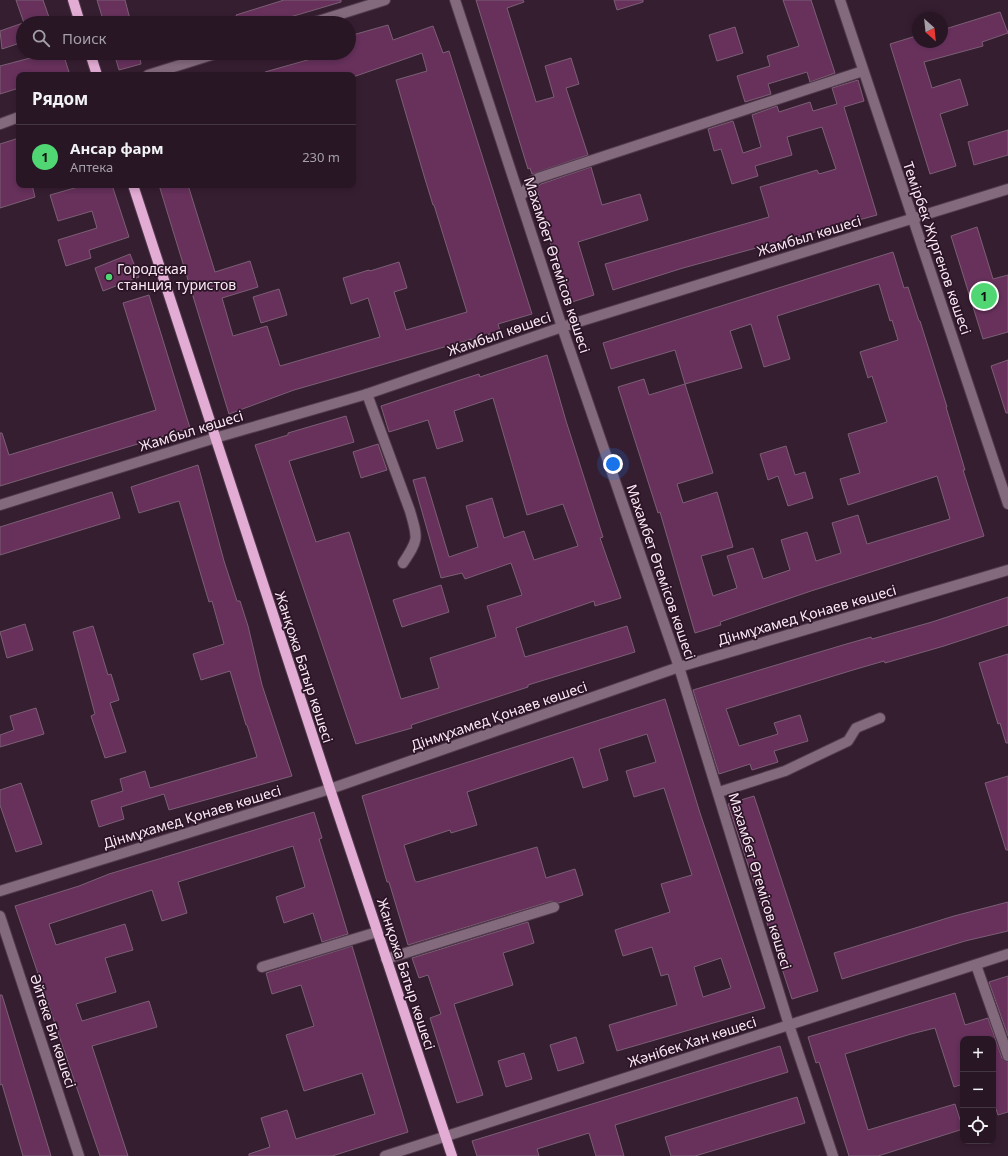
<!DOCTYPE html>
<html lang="ru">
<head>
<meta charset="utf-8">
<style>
  :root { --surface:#281625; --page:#301f2d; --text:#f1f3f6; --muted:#a59fa7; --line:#443542; --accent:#51d674 }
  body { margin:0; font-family:"Noto Sans",sans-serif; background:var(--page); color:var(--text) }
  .controls { position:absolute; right:12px; bottom:12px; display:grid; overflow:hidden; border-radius:8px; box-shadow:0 2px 6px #0003 }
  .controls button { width:36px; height:36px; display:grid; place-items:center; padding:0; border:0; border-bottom:1px solid var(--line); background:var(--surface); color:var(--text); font:20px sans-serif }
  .compass { position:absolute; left:912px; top:12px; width:36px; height:36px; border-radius:50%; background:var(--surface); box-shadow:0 2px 6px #0003; rotate:153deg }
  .you { position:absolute; left:613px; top:464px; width:14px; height:14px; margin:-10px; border:3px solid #fff; border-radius:50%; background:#1a73e8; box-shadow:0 0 0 6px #1a73e833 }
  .badge { display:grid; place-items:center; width:26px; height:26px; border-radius:50%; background:var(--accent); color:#111; font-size:13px; font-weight:700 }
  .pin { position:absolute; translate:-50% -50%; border:2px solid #fff; box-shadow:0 1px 4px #0006 }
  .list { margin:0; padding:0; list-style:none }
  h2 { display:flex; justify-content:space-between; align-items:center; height:52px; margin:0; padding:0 16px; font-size:17px }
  h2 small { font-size:13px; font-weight:400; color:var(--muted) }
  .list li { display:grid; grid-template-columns:26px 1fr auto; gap:12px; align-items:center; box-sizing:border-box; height:64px; padding:0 16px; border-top:1px solid var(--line) }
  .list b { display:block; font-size:15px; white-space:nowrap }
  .list p { margin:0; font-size:13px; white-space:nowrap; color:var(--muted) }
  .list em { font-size:13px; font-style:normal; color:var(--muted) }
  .icon { flex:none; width:22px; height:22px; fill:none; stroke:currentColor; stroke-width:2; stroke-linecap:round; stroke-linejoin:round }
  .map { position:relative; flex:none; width:1008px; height:1156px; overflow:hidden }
  .search { position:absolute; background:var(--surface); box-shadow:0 2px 6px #0003; left:16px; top:16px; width:340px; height:44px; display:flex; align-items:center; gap:10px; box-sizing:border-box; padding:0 14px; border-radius:22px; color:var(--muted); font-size:15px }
  .panel { position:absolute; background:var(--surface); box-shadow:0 2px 6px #0003; left:16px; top:72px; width:340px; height:116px; border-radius:8px }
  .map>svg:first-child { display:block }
</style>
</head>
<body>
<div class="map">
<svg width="1008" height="1156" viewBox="0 0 1008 1156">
  <rect width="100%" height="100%" fill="#361e31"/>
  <g fill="#67315c" stroke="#7b5f74" fill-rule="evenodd">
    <path d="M16,0H43L51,23H24Z"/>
    <path d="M97,0H125L131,23H104Z"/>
    <path d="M284,0H341V2L270,23H239L236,15Z"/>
    <path d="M476,0H523L524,2L507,8L536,102L554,97L545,66L571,58L579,84L566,88L588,155L532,174L530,168L528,169Z"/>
    <path d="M614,0H643V2L617,10Z"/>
    <path d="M783,0H811L835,73L810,82L807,72L768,84L771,94L745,102L737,76L770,66L767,56L799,46Z"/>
    <path d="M1000,12L1008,33L982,42L983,46L924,62L932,88L960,79L968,105L940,114L956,166L930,174L890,44L916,36L918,42H942V30Z"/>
    <path d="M23,23V42L2,49L0,31Z"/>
    <path d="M388,25L393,40L433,26L443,53L449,51L532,314L498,324L500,331L294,390L229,414L159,185H188L215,272L250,261L258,287L222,298L233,336L267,326L280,366L380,337L368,298L351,304L343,278L369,270L370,271L399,262L407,288L394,292L406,330L467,312L434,205H433L425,179L396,80L427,71L422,53L353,77V75H265V72L332,53H349V36Z"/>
    <path d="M735,27L743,53L717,61L709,35Z"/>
    <path d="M54,53H63L69,72L60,75H19V88L0,94V66L34,57L35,59Z"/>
    <path d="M114,53H139L141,64L119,70Z"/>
    <path d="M858,80L864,101L844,107L877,215L683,268L613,290L605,264L769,217L760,187L817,170L819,174L836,169L822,127L787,137L792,155L755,166L758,176L732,184L721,149L714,151L708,129L733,121L743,153L761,147L752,115L777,106L779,112L810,102L813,111L837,104L832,88Z"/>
    <path d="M1008,130V155L974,165L968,142Z"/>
    <path d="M19,138V185H32L35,197L0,208V144Z"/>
    <path d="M591,167L602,205L640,194L648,220L578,242L594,295L569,303L536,197L539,196L536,188L541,184Z"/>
    <path d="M85,185H112L129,237L89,250L91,258L66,266L58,240L97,228L92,211L58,221L50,195Z"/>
    <path d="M977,227L993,279L1008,275V332L983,339L951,236Z"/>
    <path d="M893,252L904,288L908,287L919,321H920L947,407H946L965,470H963L984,536L811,591L720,622L721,625L695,633L660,512L658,513L618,387L644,379L649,395L685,384L713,473L677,484L683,503L717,492L733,547L701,556L713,596L737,588L727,556L753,548L763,579L790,570L781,540L807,532L816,561L841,553L832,523L858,515L867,544L950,519L937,476L848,505L840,479L860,473L848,434L887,422L872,376L868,378L860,352L898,340L892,320L890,321L879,284L875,285L777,316L790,359L764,367L751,324L730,331L742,368L685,384L675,350L611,369L603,343Z"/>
    <path d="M130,254L139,277L103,291L95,268Z"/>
    <path d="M279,289L287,315L261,323L253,297Z"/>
    <path d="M149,295L190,428L0,486V433H2L9,455L156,410L123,303Z"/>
    <path d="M547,355L566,421L603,537L600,538L621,598L595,606L594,601L516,628L525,657L627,626L635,652L528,685V687L411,725L412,728L356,744L255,445L288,435V433L346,416L354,442L289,461L316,542L349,532L401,699L439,688L430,658L496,637L487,606L522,595L511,563L465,579L462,573L441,578L413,480L425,477L449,557L478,547L466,506L492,498L504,538L524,531L534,560L578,546L563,504L527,515L493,398L454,411L463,441L437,449L428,420L389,432L381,406L454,382L479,374L480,377Z"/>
    <path d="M1008,360V413H1006L991,366Z"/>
    <path d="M378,444L387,470L361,478L353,452Z"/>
    <path d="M786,446L795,475L805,472L813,498L788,506L778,476L768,480L760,454Z"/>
    <path d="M198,465L224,561L237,601H240L248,626L262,685L292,776L169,810L164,794L121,807L124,819L99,827L91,801L123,791L120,779L145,771L150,788L257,757L247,725H246L230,671L201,680L193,654L224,644L212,601L209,602L179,501L139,513L131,487Z"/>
    <path d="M112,492L120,518L0,555V527Z"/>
    <path d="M441,585L449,612L402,627L393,600Z"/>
    <path d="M1008,597V625L944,646L885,663L884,661L853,670L726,709L739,746L778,734L774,723L800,715L808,741L774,751L778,762L752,770L750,764L719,774L693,690L843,645L871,637L872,639L932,622Z"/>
    <path d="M25,624L33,650L7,658L0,632Z"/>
    <path d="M93,626L108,675L111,674L119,700L110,703L126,752L105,758L91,716L95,714L73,632Z"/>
    <path d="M1008,654V743H1006L1000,723L998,724L979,663Z"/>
    <path d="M665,699L700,813L765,1008L617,1051L609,1025L677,1005L668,974L661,976L652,947L623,956L615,930L670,912L661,884L692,875L664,788L634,797L626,771L656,762L647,734L599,749L608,780L583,788L573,757L552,764L467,792L477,825L451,833L450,830L404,845L415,881L417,882L537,847L546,878L575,869L583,895L559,903L552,901L408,945L389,882H387L362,796ZM721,958L731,988L703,997L694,967Z"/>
    <path d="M36,708L44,734L0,747V735L14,730L10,716Z"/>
    <path d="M1008,776V850H1006L985,783Z"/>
    <path d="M21,783L42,844L16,852L0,805V790Z"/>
    <path d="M754,796L818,991L792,999L728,804Z"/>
    <path d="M314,812L322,838L319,839L348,934L322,942L313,913L284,923L276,897L305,887L293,846L178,882L187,913L162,921L152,890L49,924L56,945L125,924L133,950L105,958L116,992L76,1004L82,1021L149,1001L157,1027L92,1046L128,1156H100L15,906L79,886L109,874Z"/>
    <path d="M1008,902V931L965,941L842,979L834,953L954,916Z"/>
    <path d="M528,922L534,943L503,953L513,985L454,1004L483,1095L457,1103L430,1018L441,1014L428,975L419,978L412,958Z"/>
    <path d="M352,946L408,1132L332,1156H249V1154L270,1147L261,1118L287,1110L296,1139L375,1114L362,1073L304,1091L286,1035L314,1026L301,985L272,994L266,973Z"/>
    <path d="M1008,976V1036L989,982Z"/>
    <path d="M955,993L965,1025L988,1018L1002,1058L1008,1062V1112L998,1115L993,1100V1039H963V1084L954,1087L935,1028L911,1034L845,1054L868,1130L955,1104L963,1129L878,1156H849L819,1062L816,1063L808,1037Z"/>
    <path d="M0,995H2L51,1156H23L2,1084L0,1085Z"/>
    <path d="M576,1037L584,1063L558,1071L550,1045Z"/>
    <path d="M780,1046L788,1072L615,1125L624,1156H596L589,1133L537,1149L539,1156H477L472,1141Z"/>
    <path d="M524,1053L532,1079L506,1087L498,1061Z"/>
    <path d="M797,1097L805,1123L695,1156H671L665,1137Z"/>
  </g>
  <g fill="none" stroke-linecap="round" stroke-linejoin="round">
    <defs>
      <g id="minor">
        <path d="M455,0L562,327L679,667L789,1025L833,1156"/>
        <path d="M840,0L1008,504"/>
        <path d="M312,23L385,0"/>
        <path d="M148,75L218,53"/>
        <path d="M0,124L19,117"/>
        <path d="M520,197L533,181L538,178L863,71"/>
        <path d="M367,394L410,511C418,539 419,539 403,563"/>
        <path d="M0,505L215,438L367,394L562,327L1008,189"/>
        <path d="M719,792L785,771L848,741L856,728L880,718"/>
        <path d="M0,891L330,789L679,667L1008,570"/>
        <path d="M0,916L79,1156"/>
        <path d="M386,959L554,907"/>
        <path d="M976,965L1008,1056"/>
        <path d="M262,967L377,932"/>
        <path d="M385,1156L1008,954"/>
      </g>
      <g id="major">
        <path d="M73,0L80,23"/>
        <path d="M90,53L97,75"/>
        <path d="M133,185L330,789L452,1156"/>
      </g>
    </defs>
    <use href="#minor" stroke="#513a4c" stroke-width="12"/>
    <use href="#major" stroke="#513a4c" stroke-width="12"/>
    <use href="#minor" stroke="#846a7d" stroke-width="10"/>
    <use href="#major" stroke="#e3acd5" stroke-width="10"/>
  </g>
  <circle fill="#51d674" stroke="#2c1427" stroke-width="1.5" cx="109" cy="277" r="4"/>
  <g text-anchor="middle" stroke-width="3.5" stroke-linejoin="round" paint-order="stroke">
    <g font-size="14" fill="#fae9f5" stroke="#2c1427">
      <text transform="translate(809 236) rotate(-17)" y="5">Жамбыл көшесі</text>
      <text transform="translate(937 248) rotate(71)" y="5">Темірбек Жүргенов көшесі</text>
      <text transform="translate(557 265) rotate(72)" y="5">Махамбет Өтемісов көшесі</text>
      <text transform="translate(499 334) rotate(-19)" y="5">Жамбыл көшесі</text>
      <text transform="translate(191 431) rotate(-17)" y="5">Жамбыл көшесі</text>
      <text transform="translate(661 572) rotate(71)" y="5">Махамбет Өтемісов көшесі</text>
      <text transform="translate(807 615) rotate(-16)" y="5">Дінмұхамед Қонаев көшесі</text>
      <text transform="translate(304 667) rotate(72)" y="5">Жанқожа Батыр көшесі</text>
      <text transform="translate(499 716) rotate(-19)" y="5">Дінмұхамед Қонаев көшесі</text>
      <text transform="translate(192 817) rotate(-17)" y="5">Дінмұхамед Қонаев көшесі</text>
      <text transform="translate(760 881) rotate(73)" y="5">Махамбет Өтемісов көшесі</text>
      <text transform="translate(406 974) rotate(72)" y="5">Жанқожа Батыр көшесі</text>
      <text transform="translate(53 1031) rotate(72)" y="5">Әйтеке Би көшесі</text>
      <text transform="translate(692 1042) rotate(-18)" y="5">Жәнібек Хан көшесі</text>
    </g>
    <g font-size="14" fill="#fae9f5" stroke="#2c1427" text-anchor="start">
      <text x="117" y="274">Городская<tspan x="117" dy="16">станция туристов</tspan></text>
    </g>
  </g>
</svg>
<div class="controls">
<button>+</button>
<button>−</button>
<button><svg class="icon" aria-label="locate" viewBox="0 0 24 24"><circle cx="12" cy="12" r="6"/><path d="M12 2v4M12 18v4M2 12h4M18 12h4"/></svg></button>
</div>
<svg class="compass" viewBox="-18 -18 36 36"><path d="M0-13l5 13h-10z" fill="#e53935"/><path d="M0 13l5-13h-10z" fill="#a59fa7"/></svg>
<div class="you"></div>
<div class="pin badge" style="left:984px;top:296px">1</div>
<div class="search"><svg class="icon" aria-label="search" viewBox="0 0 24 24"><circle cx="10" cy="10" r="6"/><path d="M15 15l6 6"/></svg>Поиск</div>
<section class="panel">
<h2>Рядом<small></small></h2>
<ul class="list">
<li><span class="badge">1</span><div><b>Ансар фарм</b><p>Аптека</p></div><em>230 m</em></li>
</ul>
</section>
</div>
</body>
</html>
